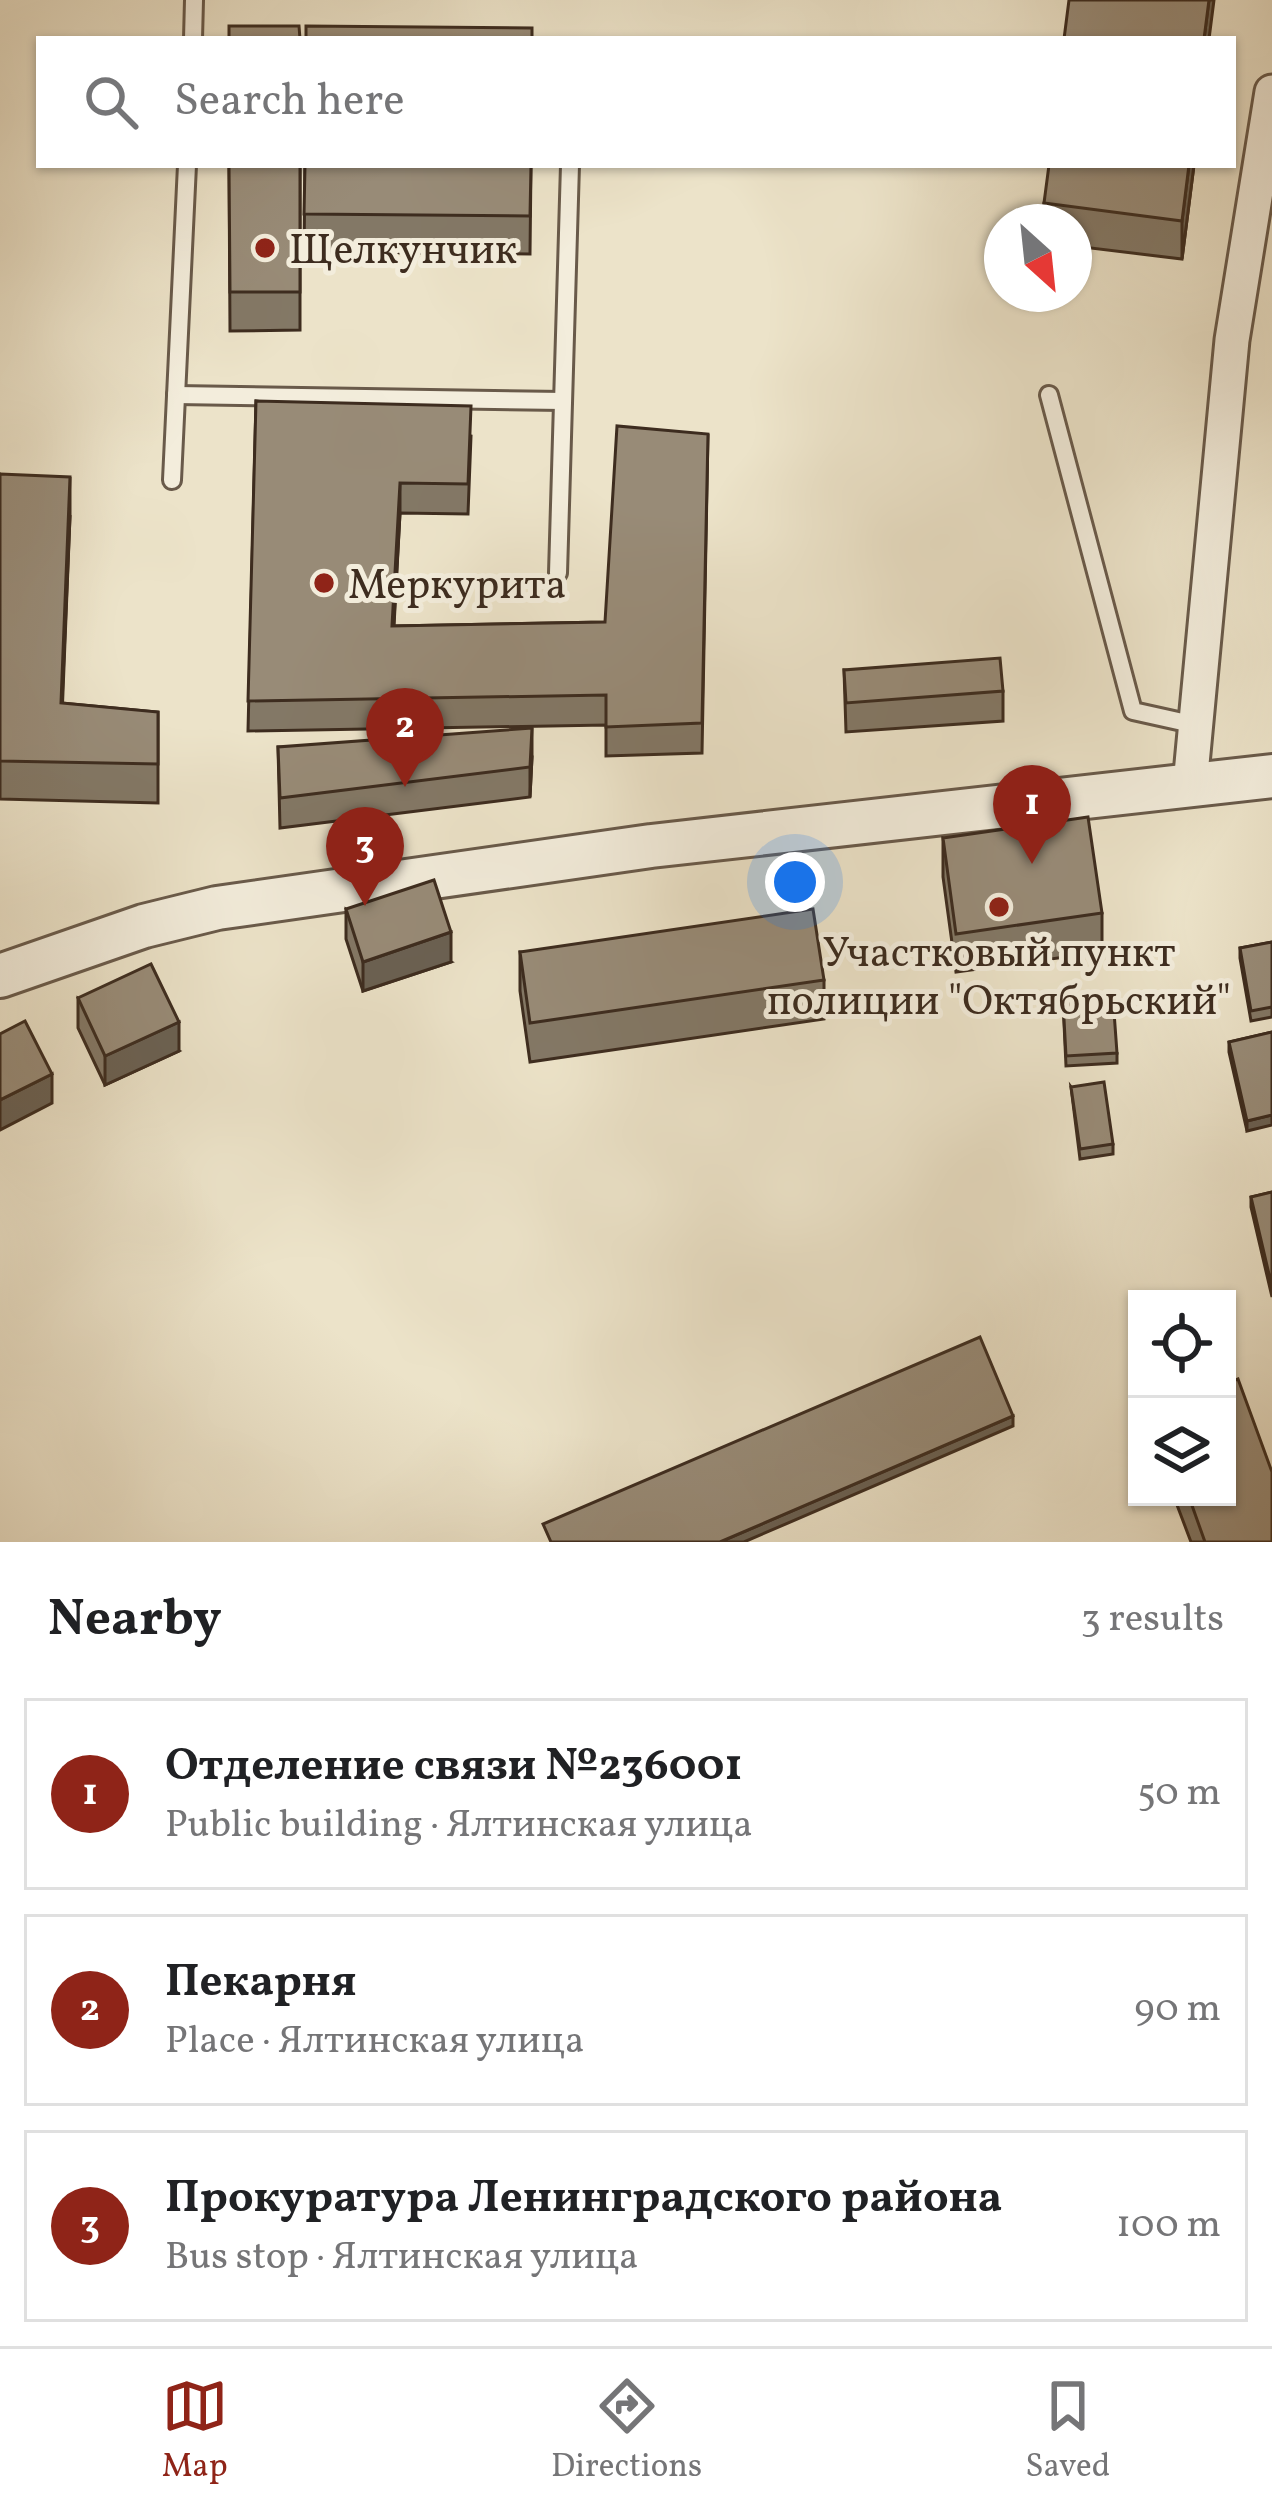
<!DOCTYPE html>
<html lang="en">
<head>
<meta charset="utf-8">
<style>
  :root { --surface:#fff; --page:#f2f2f2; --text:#202124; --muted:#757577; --line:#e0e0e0; --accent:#8f2418 }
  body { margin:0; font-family:Vollkorn,serif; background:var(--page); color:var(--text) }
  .controls { position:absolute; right:36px; bottom:36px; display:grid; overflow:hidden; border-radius:0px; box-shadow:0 3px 9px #0004 }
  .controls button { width:108px; height:108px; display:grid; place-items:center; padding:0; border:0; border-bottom:3px solid var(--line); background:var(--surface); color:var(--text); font:60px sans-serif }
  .compass { position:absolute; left:984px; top:204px; width:108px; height:108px; border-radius:50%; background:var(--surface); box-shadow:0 3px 9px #0004; rotate:153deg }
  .you { position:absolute; left:795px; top:882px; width:42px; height:42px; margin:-30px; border:9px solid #fff; border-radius:50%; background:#1a73e8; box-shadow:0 0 0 18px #1a73e833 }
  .badge { display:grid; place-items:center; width:78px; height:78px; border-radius:50%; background:var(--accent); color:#fff; font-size:39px; font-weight:700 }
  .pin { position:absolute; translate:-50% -99px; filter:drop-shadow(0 3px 6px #0008) }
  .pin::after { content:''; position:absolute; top:63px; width:42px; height:36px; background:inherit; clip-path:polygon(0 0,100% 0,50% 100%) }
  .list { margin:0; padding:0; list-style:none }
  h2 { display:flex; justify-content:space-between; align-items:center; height:156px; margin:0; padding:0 48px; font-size:51px }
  h2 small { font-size:39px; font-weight:400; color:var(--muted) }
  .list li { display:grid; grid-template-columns:78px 1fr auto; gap:36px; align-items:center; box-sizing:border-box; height:192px; margin:0 24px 24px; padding:0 24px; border:3px solid var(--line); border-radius:0px }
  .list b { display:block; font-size:45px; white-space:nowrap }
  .list p { margin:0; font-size:39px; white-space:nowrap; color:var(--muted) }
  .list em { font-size:39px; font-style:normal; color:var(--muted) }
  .icon { flex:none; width:66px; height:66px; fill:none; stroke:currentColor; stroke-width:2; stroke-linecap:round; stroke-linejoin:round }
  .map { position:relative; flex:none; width:1272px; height:1542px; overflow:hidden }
  .search { position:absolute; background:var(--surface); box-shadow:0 3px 9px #0004; left:36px; right:36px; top:36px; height:132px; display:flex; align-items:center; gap:30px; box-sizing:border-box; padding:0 42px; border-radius:0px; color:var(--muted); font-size:45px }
  .sheet { height:804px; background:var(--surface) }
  nav { display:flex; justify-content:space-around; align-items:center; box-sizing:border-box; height:168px; border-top:3px solid var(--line); background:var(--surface); font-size:33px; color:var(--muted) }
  nav a { display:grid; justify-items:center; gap:6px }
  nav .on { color:var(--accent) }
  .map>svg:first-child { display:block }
</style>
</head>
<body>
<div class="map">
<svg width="1272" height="1542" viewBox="0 0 1272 1542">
  <rect width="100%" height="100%" fill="#ece3c9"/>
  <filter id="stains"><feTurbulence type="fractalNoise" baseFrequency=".00167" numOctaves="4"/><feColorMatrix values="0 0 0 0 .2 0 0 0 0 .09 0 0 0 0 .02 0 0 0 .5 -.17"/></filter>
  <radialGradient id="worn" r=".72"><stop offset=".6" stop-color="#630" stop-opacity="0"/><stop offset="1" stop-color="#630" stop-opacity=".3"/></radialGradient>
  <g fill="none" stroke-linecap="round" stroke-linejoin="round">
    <defs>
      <g id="service">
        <path d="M193,39L194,0"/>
        <path d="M176,395L563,401"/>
        <path d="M1049,395L1133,711L1196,725"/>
        <path d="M172,480L187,165"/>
        <path d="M558,573L570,165"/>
      </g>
      <path id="minor" d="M1190,785L1232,340L1272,92"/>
      <path id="tertiary" d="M0,976L144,926L217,908L651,846L1272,776"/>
    </defs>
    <use href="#service" stroke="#695a4a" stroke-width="22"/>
    <use href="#minor" stroke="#695a4a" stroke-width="39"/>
    <use href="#tertiary" stroke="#695a4a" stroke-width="48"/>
    <use href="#service" stroke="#f3eddc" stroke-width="16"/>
    <use href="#minor" stroke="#f3eddc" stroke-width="33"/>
    <use href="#tertiary" stroke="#f3eddc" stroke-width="42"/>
  </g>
  <g fill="#837866" stroke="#3d2c1f" stroke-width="3">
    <path d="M229,165H300V330L230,331Z"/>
    <path d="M305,165H531L530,254L304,252Z"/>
    <path d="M1194,165L1182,259L1074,246V222H1044V203Z"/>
    <path d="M256,401L471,436L468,514L400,513L394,626L605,622L708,434L702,753L606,756V725L248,731Z"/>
    <path d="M0,474L70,516L62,703L158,712V803L0,799Z"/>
    <path d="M844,670L1003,691V721L846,732Z"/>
    <path d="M278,747L532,757L530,797L280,828Z"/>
    <path d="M943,838L1102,913V952L956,972L943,877Z"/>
    <path d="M346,909L451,962L363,991L346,939Z"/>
    <path d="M1272,942V1017L1251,1021L1240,958V948Z"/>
    <path d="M520,952L824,980V1019L530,1062L520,991Z"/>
    <path d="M78,998L179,1051L105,1085L78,1028Z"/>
    <path d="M1063,1001L1117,1053V1063L1066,1066Z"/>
    <path d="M1272,1032L1247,1131L1229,1052V1042Z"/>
    <path d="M1071,1087L1113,1144V1154L1080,1159Z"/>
    <path d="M1272,1192V1297L1251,1207V1197Z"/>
    <path d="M1174,1497H1227L1272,1542H1191Z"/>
  </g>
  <g fill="#6a6153" stroke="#3d2c1f" stroke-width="3">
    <path d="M1209,0H1214L1209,39H1204Z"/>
    <path d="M1189,165H1194L1182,259V221Z"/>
    <path d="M70,477V516L61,742V703Z"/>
    <path d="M400,483V513L392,656V626Z"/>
    <path d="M532,728V757L530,797V767Z"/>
    <path d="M451,932V962L363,991V962Z"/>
    <path d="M179,1022V1051L105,1085V1056Z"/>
    <path d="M52,1074V1103L0,1130V1100Z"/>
    <path d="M1272,1115V1125L1247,1131V1121Z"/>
    <path d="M1013,1416V1426L744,1542H720Z"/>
  </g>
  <g fill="#988b77" stroke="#3d2c1f" stroke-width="3">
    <path d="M1069,0H1209L1204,39H1064Z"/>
    <path d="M229,26H299L300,39H229Z"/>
    <path d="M306,26L532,28V39H306Z"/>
    <path d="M229,165H300V292H230Z"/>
    <path d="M305,165H531L530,216L304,214Z"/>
    <path d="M1049,165H1189L1182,221L1044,203Z"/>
    <path d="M256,401L471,406L468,484L400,483L392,626L605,622L617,426L708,434L702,723L606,727V695L248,701Z"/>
    <path d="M0,474L70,477L61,703L158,712V764L0,761Z"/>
    <path d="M1000,658L1003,691L846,703L844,670Z"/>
    <path d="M532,728L530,767L280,798L278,747Z"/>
    <path d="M1088,817L1102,913L956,934L943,838Z"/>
    <path d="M434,880L451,932L363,962L346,909Z"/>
    <path d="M813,909L824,980L530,1023L520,952Z"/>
    <path d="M1272,942V1007L1251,1011L1240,948Z"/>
    <path d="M151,964L179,1022L105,1056L78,998Z"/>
    <path d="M1113,998L1117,1053L1066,1056L1063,1001Z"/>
    <path d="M25,1021L52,1074L0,1100V1034Z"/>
    <path d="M1272,1032V1115L1247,1121L1229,1042Z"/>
    <path d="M1104,1082L1113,1144L1080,1149L1071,1087Z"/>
    <path d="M1272,1192V1287L1251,1197Z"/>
    <path d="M980,1337L1013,1416L720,1542H551L543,1524Z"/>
    <path d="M1238,1379L1272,1472V1542H1205L1189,1497H1227V1383Z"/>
  </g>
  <g fill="#8f2418" stroke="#f3eddc" stroke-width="4.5">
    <circle cx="265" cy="248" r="12"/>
    <circle cx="324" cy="583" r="12"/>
    <circle cx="999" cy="907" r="12"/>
  </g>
  <g text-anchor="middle" stroke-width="10" stroke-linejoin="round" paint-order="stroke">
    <g font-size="42" fill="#3d2c1f" stroke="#f3eddc" text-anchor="start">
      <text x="289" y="263">Щелкунчик</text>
      <text x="348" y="598">Меркурита</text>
      <text x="999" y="966" text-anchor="middle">Участковый пункт<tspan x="999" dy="48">полиции "Октябрьский"</tspan></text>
    </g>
  </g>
  <rect width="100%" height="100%" filter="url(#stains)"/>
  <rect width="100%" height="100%" fill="url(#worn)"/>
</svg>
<div class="controls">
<button><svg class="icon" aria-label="locate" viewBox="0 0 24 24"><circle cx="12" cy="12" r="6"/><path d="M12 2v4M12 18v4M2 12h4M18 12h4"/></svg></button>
<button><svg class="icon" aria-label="layers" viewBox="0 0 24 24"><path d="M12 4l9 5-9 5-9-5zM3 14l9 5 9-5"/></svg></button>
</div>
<svg class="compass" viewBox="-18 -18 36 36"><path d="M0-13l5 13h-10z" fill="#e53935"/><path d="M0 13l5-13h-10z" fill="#757577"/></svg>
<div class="you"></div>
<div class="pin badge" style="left:1032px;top:864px">1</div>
<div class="pin badge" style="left:405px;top:787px">2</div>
<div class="pin badge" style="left:365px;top:906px">3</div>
<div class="search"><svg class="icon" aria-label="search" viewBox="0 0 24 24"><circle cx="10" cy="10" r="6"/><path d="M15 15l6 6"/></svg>Search here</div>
</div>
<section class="sheet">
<h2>Nearby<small>3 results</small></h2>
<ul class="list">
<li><span class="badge">1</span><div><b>Отделение связи №236001</b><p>Public building · Ялтинская улица</p></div><em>50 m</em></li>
<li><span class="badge">2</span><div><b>Пекарня</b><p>Place · Ялтинская улица</p></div><em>90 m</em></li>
<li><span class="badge">3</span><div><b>Прокуратура Ленинградского района</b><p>Bus stop · Ялтинская улица</p></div><em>100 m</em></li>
</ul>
</section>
<nav>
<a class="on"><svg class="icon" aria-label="map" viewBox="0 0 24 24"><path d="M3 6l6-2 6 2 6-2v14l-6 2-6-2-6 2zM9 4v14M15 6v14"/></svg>Map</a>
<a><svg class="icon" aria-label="directions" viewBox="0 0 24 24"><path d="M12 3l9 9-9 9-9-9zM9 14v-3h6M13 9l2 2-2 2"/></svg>Directions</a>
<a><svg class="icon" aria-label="saved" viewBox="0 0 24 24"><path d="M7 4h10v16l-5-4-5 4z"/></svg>Saved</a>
</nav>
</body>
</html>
